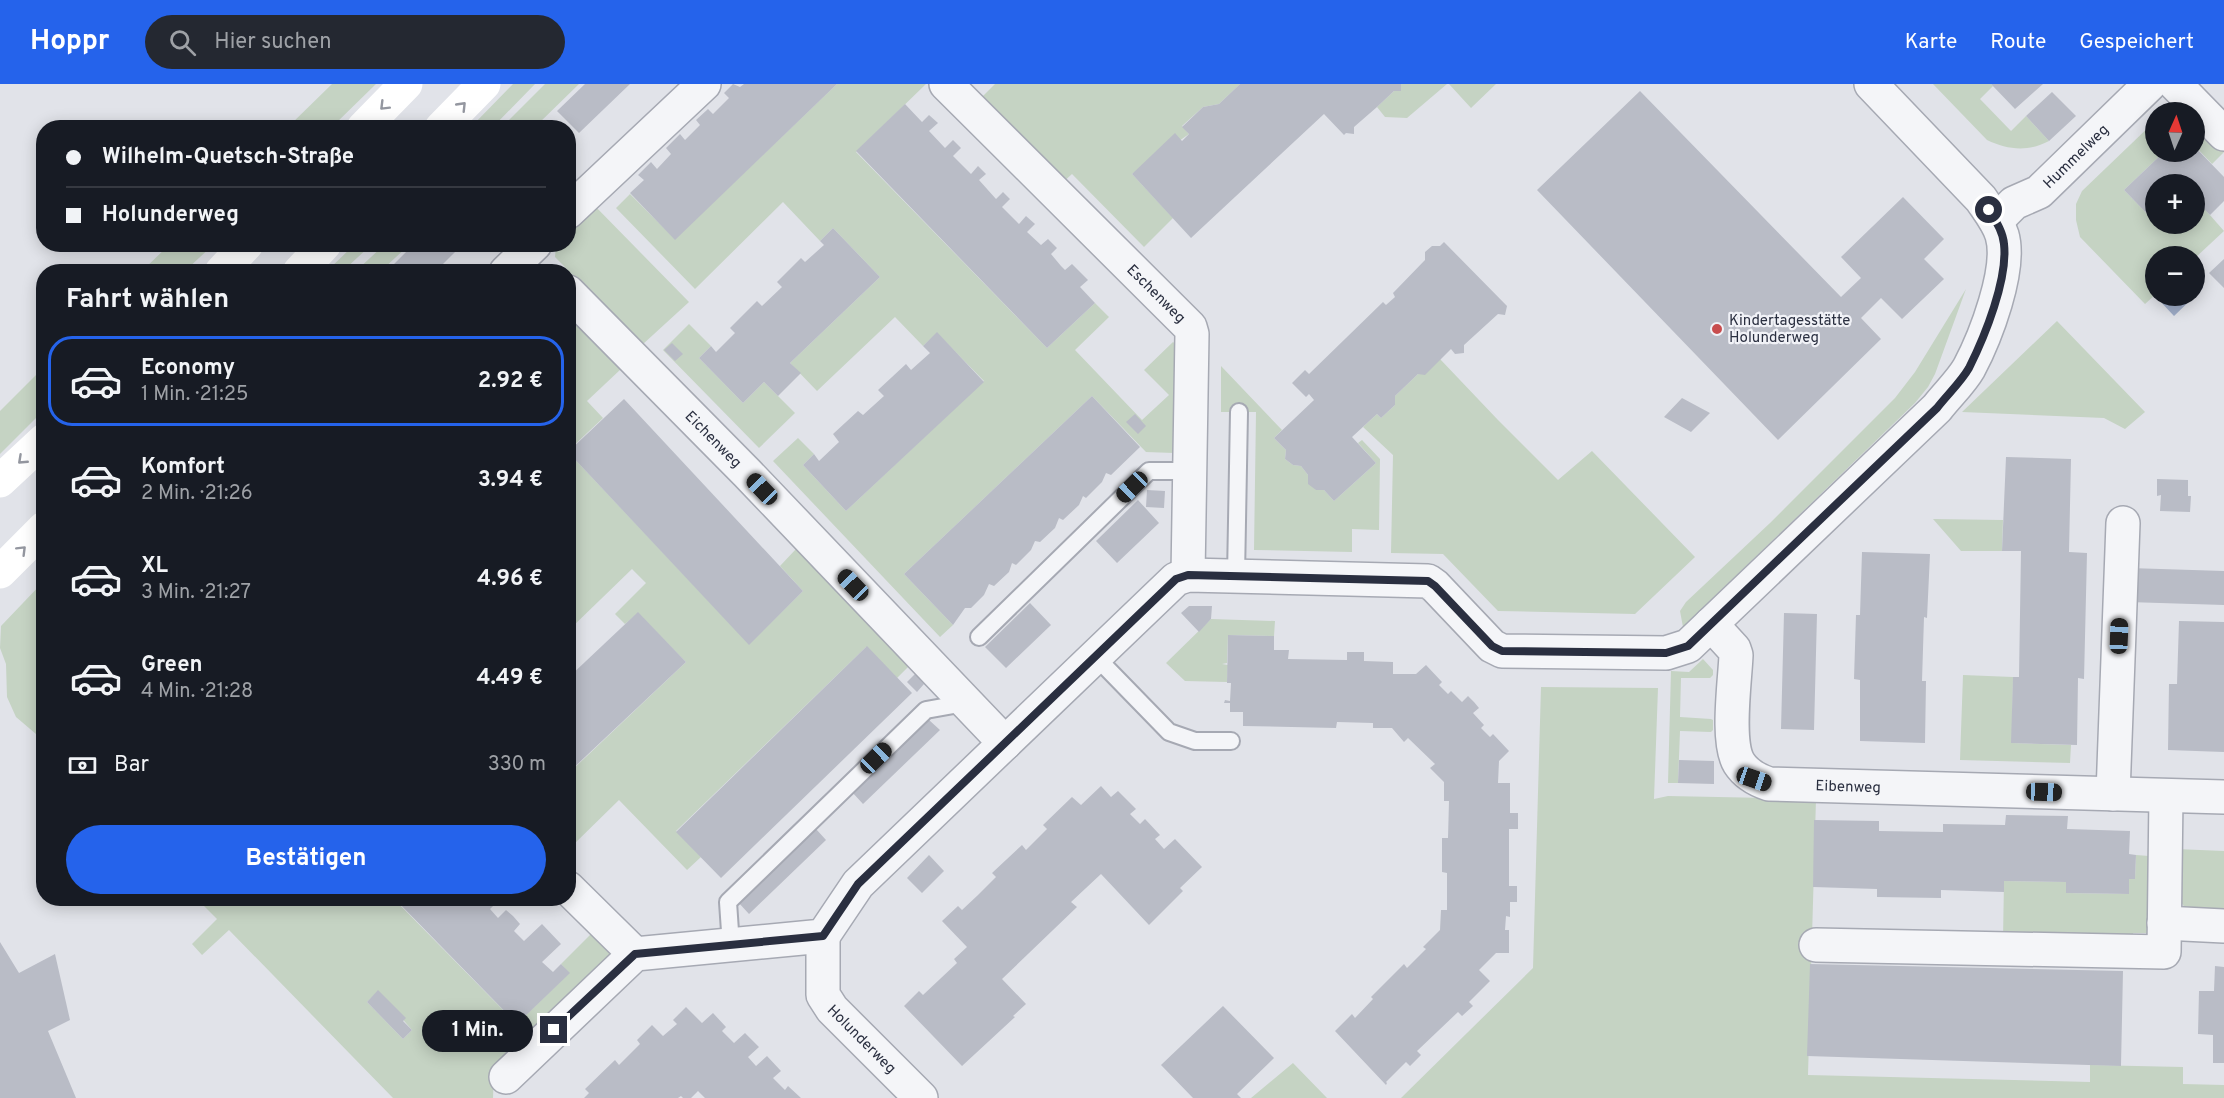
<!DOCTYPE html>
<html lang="de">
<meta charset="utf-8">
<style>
body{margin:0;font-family:Overpass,sans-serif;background:#242831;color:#f1f3f6;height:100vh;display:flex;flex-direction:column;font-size:22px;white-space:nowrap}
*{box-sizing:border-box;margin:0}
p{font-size:20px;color:#9ea1a6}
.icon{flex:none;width:33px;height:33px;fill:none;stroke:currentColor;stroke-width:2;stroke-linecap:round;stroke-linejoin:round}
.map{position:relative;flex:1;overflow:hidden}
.details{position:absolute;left:36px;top:180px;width:540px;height:642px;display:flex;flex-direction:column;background:#171b24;border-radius:24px;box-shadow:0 3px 15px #0003}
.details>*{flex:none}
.hud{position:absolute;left:36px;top:36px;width:540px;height:132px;border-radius:24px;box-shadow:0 3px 15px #0003;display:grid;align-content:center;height:132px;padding:0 30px;background:#171b24}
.needle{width:39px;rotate:3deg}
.tools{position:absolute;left:2145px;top:18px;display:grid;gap:12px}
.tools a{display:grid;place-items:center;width:60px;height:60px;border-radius:50%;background:#171b24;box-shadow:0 3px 15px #0003;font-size:30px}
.end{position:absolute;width:27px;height:27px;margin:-14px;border:8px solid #2a2f40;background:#fff;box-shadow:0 0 0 3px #fff}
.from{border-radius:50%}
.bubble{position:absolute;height:42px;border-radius:21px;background:#171b24;box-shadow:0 3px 15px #0003;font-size:20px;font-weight:700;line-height:42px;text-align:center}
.car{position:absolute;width:18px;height:36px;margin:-18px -9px;border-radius:8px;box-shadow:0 0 4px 2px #0007;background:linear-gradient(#222 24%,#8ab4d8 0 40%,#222 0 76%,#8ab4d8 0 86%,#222 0)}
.hud b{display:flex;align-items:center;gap:21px;height:57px;font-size:22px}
.hud b+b{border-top:2px solid #363941}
.hud i{width:15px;height:15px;background:#f1f3f6}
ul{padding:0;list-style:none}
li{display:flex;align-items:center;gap:18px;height:90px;margin:0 12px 9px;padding:0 18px;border:3px solid transparent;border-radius:24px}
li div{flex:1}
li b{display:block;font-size:22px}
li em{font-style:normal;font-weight:700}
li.on{border-color:#2563eb}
li>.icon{width:54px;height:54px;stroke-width:1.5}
h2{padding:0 30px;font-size:27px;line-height:72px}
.pay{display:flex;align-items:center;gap:15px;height:66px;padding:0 30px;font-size:22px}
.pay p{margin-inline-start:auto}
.button{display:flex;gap:12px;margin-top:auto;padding:12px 30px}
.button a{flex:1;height:69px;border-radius:36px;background:#2563eb;color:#fff;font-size:24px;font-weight:700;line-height:69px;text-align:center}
header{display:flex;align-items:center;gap:36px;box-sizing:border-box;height:84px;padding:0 30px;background:#2563eb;color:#fff}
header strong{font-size:28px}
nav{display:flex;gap:33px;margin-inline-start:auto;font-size:21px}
.search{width:420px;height:54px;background:#242831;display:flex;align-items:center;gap:15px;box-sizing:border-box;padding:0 21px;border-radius:33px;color:#9ea1a6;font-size:22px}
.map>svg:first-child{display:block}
.green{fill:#c5d3c3;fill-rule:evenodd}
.water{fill:#9eacc7}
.building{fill:#b9bcc6}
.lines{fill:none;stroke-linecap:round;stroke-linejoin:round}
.service-casing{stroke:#a6a9b3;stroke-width:20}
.minor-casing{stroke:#a6a9b3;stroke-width:36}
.service{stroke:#f4f5f8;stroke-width:16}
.minor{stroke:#f4f5f8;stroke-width:33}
.secondary{stroke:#fff;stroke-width:33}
.oneway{stroke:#9497a0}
.route{stroke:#2a2f40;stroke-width:8}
.poi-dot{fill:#c84d4e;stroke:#f1f2f7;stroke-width:2}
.labels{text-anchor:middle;stroke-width:4.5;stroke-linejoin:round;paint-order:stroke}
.street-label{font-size:15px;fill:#2a2f40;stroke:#f1f2f7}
.poi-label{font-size:15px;fill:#2a2f40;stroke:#f1f2f7;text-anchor:start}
</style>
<header>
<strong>Hoppr</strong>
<div class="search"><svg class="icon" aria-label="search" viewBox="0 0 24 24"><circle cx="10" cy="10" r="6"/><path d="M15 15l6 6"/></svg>Hier suchen</div>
<nav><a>Karte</a><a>Route</a><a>Gespeichert</a></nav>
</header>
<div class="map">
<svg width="2224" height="1014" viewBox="0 0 2224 1014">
<rect width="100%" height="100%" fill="#e1e3e9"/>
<!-- green -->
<path class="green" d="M332 0H376L332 43H288Z
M513 0H535L493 43H471Z
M545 0H579L535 43H502Z
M837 0H926L856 68 1047 264 1095 219 1109 233 1075 266 1142 336 1169 311 1144 286 1173 258 1180 264 1174 369 1146 368 1092 312 904 490 953 541 940 553 773 377 798 354 814 370 803 381 846 427 984 297 937 249 923 262 895 233 817 307 790 279 880 193 833 144 820 157 783 118 695 205 616 124 630 110 675 155Z
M995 0H1240L1219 20 1203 23 1182 42 1189 50 1132 90 1173 134 1144 163 1072 90 1060 101 979 16Z
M1401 0H1447L1407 34 1385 33 1377 23 1394 7 1401 6Z
M1449 0H1496L1471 24Z
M1933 0H1991L1993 2 1980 15 2011 47 2026 32 2049 57C2028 68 2008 66 1987 56Z
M2155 37 2156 68H2164L2124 106 2158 141 2194 140 2195 114 2224 147 2195 174 2194 172H2156L2155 211 2145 220 2080 153 2076 136V120L2082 107Z
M2194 37 2224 68 2212 80 2195 62Z
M591 118 689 218 642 261 555 173 556 161 568 160 569 139Z
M169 161V160L213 161 185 187H142Z
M354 161H371L343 187H327Z
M384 161H409L381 187H356Z
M1966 205 1935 290 1928 303 1915 319 1683 543 1680 527 1686 518 1770 439 1895 314 1915 288Z
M568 229 621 285 587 317 603 334 569 366Z
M2057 237 2145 328 2125 345 2104 334 1962 328Z
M689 240 711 262 699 274 743 319 764 298 795 329 759 364 663 266Z
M1440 275 1498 336 1558 396 1592 367 1695 473 1635 530 1498 527 1443 470 1391 469 1393 371 1363 343 1377 330 1381 334 1395 321V312L1418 290H1424Z
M1221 282 1282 346 1274 354 1286 366 1285 375 1293 381 1301 382 1308 391 1316 406H1324L1334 417 1376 379 1358 359 1362 356 1380 375 1379 446 1352 445V468L1254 466 1256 328H1221Z
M43 284V327L0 370V327Z
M568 368 749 560 803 507 780 482 796 465 910 581 897 594 866 563 676 747 701 773 687 786 619 716 569 765V689L686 578 638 529 625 540 615 530 646 499 632 485 569 546V468L573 463 568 459Z
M1933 435 2003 436 2002 467H1961Z
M43 498V656L16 633 7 613 6 580 0 564 1 542Z
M1211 535 1275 537 1274 552 1228 551 1227 579 1222 580 1228 581 1227 598 1185 597 1166 579Z
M1703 575 1713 586V591L1710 594H1681L1680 633 1711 635 1713 636V646L1711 648 1680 647 1678 699H1668L1671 587 1689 588Z
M1963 591 2013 593 2012 659 2071 661 2070 679 1960 676Z
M1541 603 1658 604 1654 715 1668 712 1816 715 1808 991 2090 998V981L2183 983V1000L2224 1001V1014H1401L1533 884Z
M2176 765 2224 767V836L2187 826 2179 816Z
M2136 771 2149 772 2147 849H2133V859L2003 855 2004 797 2066 798V809L2128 810 2129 795H2135Z
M197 815H394L517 940 569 889 561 880 591 850 612 871 494 985 493 1014H393L229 846 202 871 192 860 217 835ZM378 907 412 946 403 955 367 918Z
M1293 979 1327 1014H1251Z"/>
<!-- water -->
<path class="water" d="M2195 195 2203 204 2174 232 2159 216 2164 212H2194Z"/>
<!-- building -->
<path class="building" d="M585 0H630L579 49 557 27Z
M733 0 740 3 744 0H837L675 156 630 109 644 96 638 91 651 78 657 85 671 70 666 64 680 50 685 56 700 41 696 36 708 25 713 30 729 14 724 9Z
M1240 0H1401V7H1394L1377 23 1354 43V50L1346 49 1344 51 1324 30 1191 154 1132 90 1175 49 1182 57 1189 50 1182 43 1203 23 1219 20Z
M1991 0H2043L2015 25Z
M1640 7 1841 213 1861 194 1841 173 1903 113 1944 155 1924 175 1944 195 1902 235 1881 214 1861 234 1881 255 1778 356 1537 106Z
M2052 8 2076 32 2049 57 2026 32Z
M905 20 922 38 929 31 938 39 929 47 945 64 953 56 961 64 953 72 971 90 978 82 986 90 979 96 996 115 1003 108 1010 115 1002 123 1019 140 1026 132 1035 140 1027 148 1041 161 1048 155 1057 164 1051 170 1061 182 1065 186 1072 180 1088 196 1080 203 1095 219 1047 264 856 67Z
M2194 62 2224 93V117L2210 131 2194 114V100H2156V139L2124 106 2164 68H2194Z
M833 144 880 193 790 279 801 289 778 312 764 298 743 319 699 274 711 262 716 268 735 249 730 244 757 217 762 222 782 203 777 198 801 174 805 178 824 161 820 157Z
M1444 158 1507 222 1505 231 1498 230 1464 261V269L1455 270 1451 265 1425 291 1418 290 1395 312V321L1381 334 1377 330 1352 353 1376 379 1334 417 1324 406H1316L1308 400V391L1301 382 1293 381 1285 375 1286 366 1274 354 1314 316 1309 310 1306 313 1292 299 1305 286 1309 290 1383 218 1386 221 1395 213 1393 209 1425 176V168L1432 162H1440Z
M414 160H463L435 188H397L392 182Z
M2224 175V204L2209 189Z
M937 248 984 298 846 427 803 381 814 370 819 377 839 358 833 350 858 327 863 331 884 312 878 306 906 280 911 286 930 269 923 262Z
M672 259 683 270 675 277 664 266Z
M1092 312 1140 363 1111 391 1106 389 1102 398 1086 414 1083 412 1079 421 1063 436 1059 434 1055 444 1040 458 1035 457 1031 466 1016 481 1012 479 1009 488 994 502 989 500 984 511 971 524H965L953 541 904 490Z
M1682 314 1710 329 1691 348 1664 333Z
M624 315 803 507 749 561 568 368Z
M1135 330 1146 342 1138 350 1126 338Z
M2006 373 2071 375 2069 468 2087 469 2084 595 2078 594 2077 661 2011 659 2013 593H2019L2021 467H2002Z
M2157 395 2188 396V412H2191L2190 428 2160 427 2161 411 2157 412Z
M1147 406 1165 407 1164 424 1146 423Z
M1138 416 1159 439 1117 479 1096 457Z
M1862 468 1930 470 1927 534 1924 533 1922 597H1926L1925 659 1860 657V596L1854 595 1856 531H1860Z
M2129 484 2224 487V521L2128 518Z
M1030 519 1051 541 1006 584 985 563Z
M1189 522H1212L1211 535 1199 548 1181 529Z
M638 528 686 578 568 689V594Z
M1784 529 1817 530 1814 646 1781 645Z
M2179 537 2224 538V668L2168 666 2169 600H2177Z
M1228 551 1274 552V566H1289L1288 575 1347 576V568H1364V577L1393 578V590H1416L1426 581 1442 598 1439 601 1448 610 1451 607 1462 618 1468 612 1474 618 1479 624 1473 629 1484 641 1481 644 1490 653 1493 650 1509 667 1499 677 1498 699H1510V729H1518V745H1509V802H1517V818H1510V833L1506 832 1505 846H1509V869H1496L1479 886 1490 897 1469 918 1473 922 1462 932 1458 928 1417 967 1421 971 1410 982 1406 978 1386 998 1387 999 1386 1001 1335 947 1352 930 1355 934 1373 915 1371 913 1404 880 1407 884 1426 865 1423 863 1440 846 1441 826H1447V789L1442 788V754H1448L1449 717H1444V698L1430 684 1435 680 1408 654 1404 658 1392 644H1373V639L1337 638 1336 644 1243 642V628H1230V619H1224L1225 616 1230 617 1231 599H1227Z
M867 562 912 609 721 794 676 748Z
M915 590 924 600 917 608 907 598Z
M929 636 940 646 863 720 852 708Z
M1679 676 1714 677V700L1678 699Z
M1101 702 1111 713 1118 707 1136 725 1130 730 1140 740 1145 735 1160 751 1155 755 1164 765 1175 755 1202 783 1180 804 1183 807 1149 841 1101 790 1071 818 1077 823 1002 895 1026 920 1013 932 1015 933 962 982 904 922 919 907 923 911 957 879 954 875 967 863 942 837 958 822 962 826 978 811 996 793 992 789 1022 761 1026 766 1047 745 1043 741 1072 713 1081 721Z
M2006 731 2068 732 2067 745 2130 747 2129 770 2136 771 2135 795H2129V810L2066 809V798L2004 797V808L1941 806V814L1877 813V805L1813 803 1814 736 1879 737V747L1943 748V740L2005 741Z
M816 745 826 756 749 830 738 818Z
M929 771 944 787 922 809 907 794Z
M394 814H501L490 825 498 834 506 826 513 832 520 840 514 847 524 857 542 840 561 860 542 878 553 888 561 880 570 889 517 940Z
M0 858 19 889 55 870 70 936 48 947 76 1014H0Z
M1810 880 2123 887 2121 982 1807 972Z
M2215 882 2224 883V979H2213V951L2198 950 2199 907H2214Z
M378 906 406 934 403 937 412 946 403 955 367 918Z
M1223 922 1274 974 1237 1010 1241 1014H1193L1161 981Z
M686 923 702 939 713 929 726 943 722 947 734 959 745 949 759 963 748 973 756 982 767 972 781 987 773 994 785 1006 788 1002 801 1014H705L698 1007 691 1014H683L681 1012 678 1014H584L589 1009 585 1005 615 976 619 981 640 960 637 956 652 941 663 952 677 940 673 936Z"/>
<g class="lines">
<!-- service casing -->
<g class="service-casing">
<path id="service" d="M1236 492 1239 328
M979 553 1149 387H1190
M1095 572 1169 648 1195 657H1231
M731 862 728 818 926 626 965 619"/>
</g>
<!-- minor casing -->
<g class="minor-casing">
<g id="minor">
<path id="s1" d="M946 0 1190 243 1192 250 1188 491"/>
<path d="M2175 0 2224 50"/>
<path d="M568 128 704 0"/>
<path id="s2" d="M1996 137 2014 119 2039 108 2150 0"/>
<path d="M506 188 535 160"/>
<path id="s3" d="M568 208 747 389 1005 659"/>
<path id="s4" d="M1711 540 1734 565 1736 571C1735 597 1726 658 1739 679 1746 690 1757 696 1769 700L2224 713"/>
<path d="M2113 710 2123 439"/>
<path d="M568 804 635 870"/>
<path d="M2164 839 2224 842"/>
<path id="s5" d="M823 852V911L832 925 921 1014"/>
<path d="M1816 861 2164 868 2166 712"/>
<path d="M506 993 635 870 823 852 858 800 1176 495 1188 491 1428 497 1435 502 1492 562 1502 567 1666 569 1688 562 1937 324C1947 311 1961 298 1969 284 1985 254 2012 185 2002 151 1998 138 1989 127 1981 115L1871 0"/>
</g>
</g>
<!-- service -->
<use href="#service" class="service"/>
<!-- minor -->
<use href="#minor" class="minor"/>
<!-- secondary -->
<path class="secondary" d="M363 44 406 0
M441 44 484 0
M221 188 247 160
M299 188 325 160
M0 397 44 356
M0 488 44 444"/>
</g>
<!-- one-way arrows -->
<defs><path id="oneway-chevron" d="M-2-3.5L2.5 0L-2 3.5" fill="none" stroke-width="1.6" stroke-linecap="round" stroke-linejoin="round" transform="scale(1.5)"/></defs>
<g class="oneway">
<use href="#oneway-chevron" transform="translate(384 22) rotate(135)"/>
<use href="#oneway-chevron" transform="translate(462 22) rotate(-46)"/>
<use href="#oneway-chevron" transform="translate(22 376) rotate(137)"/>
<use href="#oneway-chevron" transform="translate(22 466) rotate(-45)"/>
</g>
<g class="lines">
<!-- route -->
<path class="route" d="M554 946 635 870 823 852 858 800 1176 495 1188 491 1428 497 1435 502 1492 562 1502 567 1666 569 1688 562 1937 324C1947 311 1961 298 1969 284 1985 252 2008 195 2004 160 2003 147 1995 136 1989 126"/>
</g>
<!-- markers -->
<circle class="poi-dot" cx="1717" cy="245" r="6"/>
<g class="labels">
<!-- street labels -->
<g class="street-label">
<text dy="5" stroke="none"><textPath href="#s2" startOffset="104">Hummelweg</textPath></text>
<text dy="5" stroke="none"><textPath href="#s1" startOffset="297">Eschenweg</textPath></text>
<text dy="5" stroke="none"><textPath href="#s3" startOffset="207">Eichenweg</textPath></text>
<text dy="5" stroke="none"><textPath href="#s4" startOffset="266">Eibenweg</textPath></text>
<text dy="5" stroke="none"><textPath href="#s5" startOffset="118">Holunderweg</textPath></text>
</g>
<!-- poi labels -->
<g class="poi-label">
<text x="1729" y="241">Kindertagesstätte<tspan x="1729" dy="17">Holunderweg</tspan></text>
</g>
</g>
</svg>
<div class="tools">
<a><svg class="needle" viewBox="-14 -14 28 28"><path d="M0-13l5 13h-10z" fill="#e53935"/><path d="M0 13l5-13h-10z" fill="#9ea1a6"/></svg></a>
<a>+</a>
<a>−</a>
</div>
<i class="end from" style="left:1989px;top:126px"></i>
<i class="end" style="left:554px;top:946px"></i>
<div class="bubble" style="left:422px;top:926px;width:111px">1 Min.</div>
<i class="car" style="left:1132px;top:403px;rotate:226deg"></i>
<i class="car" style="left:762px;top:405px;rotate:316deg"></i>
<i class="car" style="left:853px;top:501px;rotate:316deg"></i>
<i class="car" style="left:2119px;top:552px;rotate:2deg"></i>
<i class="car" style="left:876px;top:674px;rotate:46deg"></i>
<i class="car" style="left:1754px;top:695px;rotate:109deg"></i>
<i class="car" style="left:2044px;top:708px;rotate:92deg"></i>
<div class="hud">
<b><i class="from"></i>Wilhelm-Quetsch-Straße</b>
<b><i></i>Holunderweg</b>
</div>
<section class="details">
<h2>Fahrt wählen</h2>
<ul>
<li class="on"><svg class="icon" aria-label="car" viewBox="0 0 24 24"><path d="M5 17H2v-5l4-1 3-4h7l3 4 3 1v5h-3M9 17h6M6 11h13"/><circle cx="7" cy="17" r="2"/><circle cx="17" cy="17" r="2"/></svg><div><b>Economy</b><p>1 Min. · 21:25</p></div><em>2.92 €</em></li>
<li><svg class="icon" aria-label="car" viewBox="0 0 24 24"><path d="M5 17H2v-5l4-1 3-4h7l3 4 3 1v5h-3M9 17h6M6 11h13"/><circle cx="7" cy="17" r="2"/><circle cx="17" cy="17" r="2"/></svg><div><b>Komfort</b><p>2 Min. · 21:26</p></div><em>3.94 €</em></li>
<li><svg class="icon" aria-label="car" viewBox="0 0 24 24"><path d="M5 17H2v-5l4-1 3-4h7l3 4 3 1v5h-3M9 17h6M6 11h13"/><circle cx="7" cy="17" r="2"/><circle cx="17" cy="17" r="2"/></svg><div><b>XL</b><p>3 Min. · 21:27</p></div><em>4.96 €</em></li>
<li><svg class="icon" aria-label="car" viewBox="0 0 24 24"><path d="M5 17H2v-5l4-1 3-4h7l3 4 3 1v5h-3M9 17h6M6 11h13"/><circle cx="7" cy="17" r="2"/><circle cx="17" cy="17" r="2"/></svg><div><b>Green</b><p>4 Min. · 21:28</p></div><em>4.49 €</em></li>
</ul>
<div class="pay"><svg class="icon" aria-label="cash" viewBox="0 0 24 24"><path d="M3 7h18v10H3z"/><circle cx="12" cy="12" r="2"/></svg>Bar<p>330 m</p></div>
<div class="button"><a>Bestätigen</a></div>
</section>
</div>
